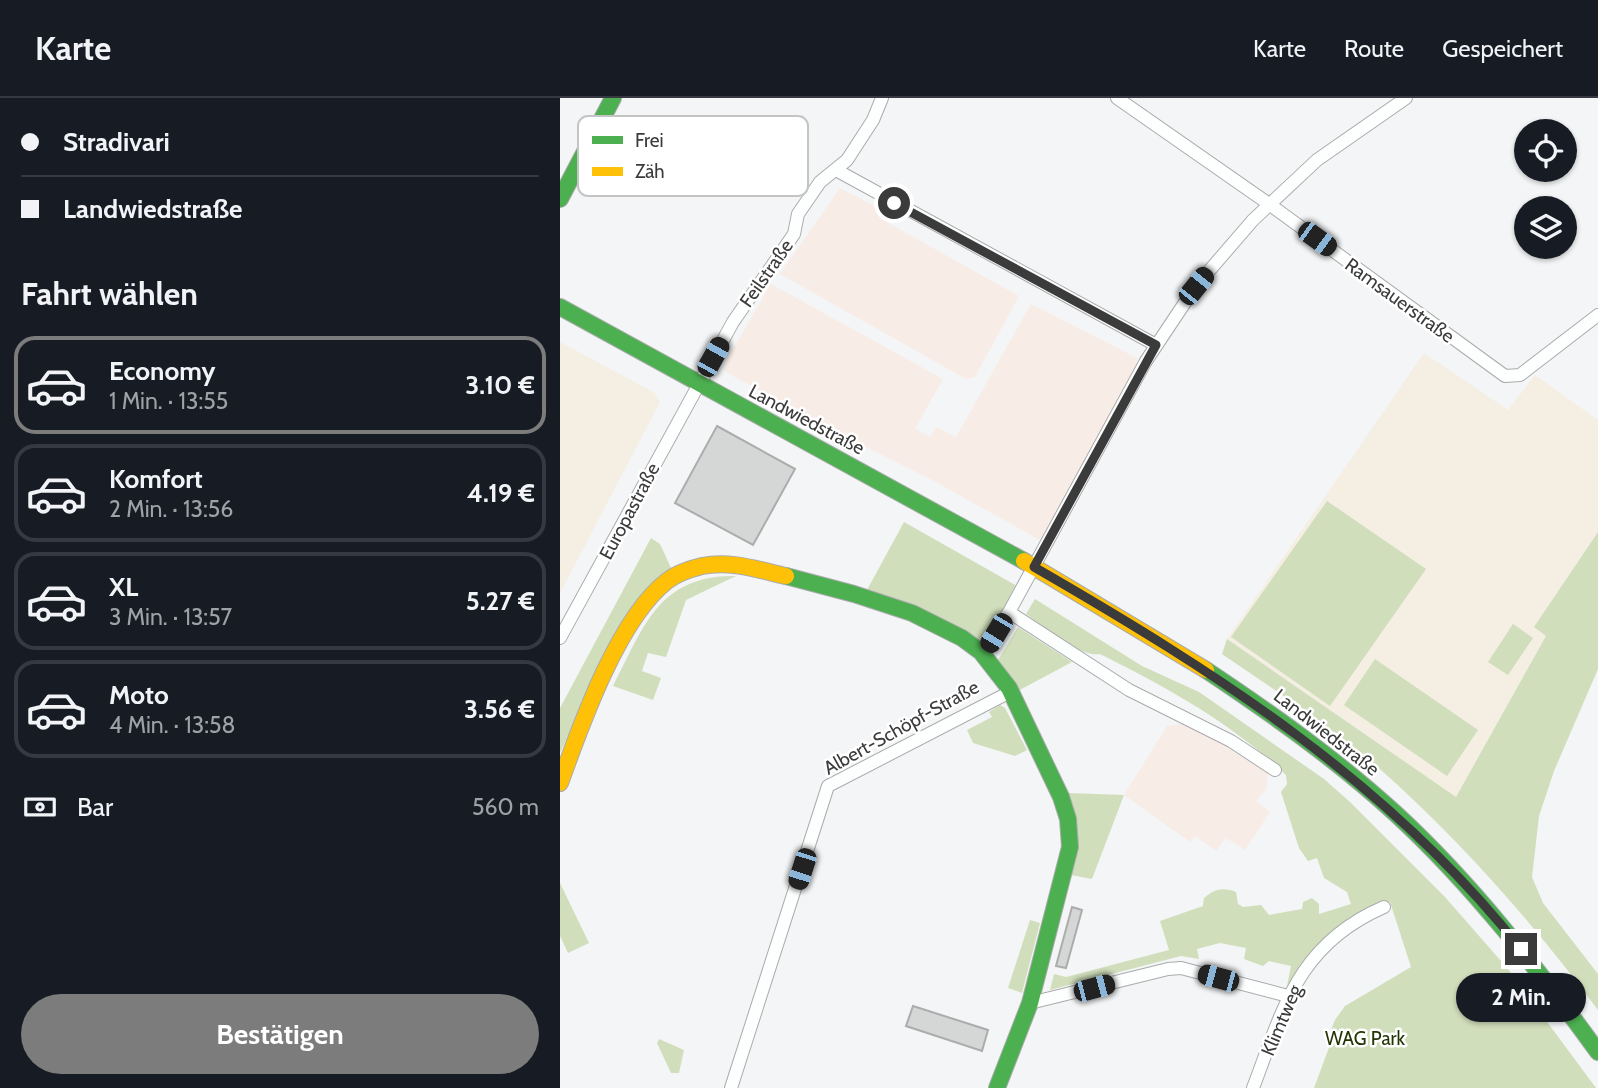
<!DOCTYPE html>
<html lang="de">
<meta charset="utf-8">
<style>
body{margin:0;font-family:Cabin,sans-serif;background:#242831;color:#f1f3f6;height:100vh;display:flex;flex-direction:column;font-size:26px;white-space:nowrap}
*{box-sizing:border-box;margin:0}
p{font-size:23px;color:#9ea1a6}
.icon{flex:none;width:38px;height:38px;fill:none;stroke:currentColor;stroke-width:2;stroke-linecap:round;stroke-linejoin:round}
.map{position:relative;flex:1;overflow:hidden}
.sheet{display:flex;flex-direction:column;background:#171b24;width:560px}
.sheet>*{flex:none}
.banner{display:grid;align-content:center;height:154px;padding:0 21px;background:#171b24}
.controls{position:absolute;left:954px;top:21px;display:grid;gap:14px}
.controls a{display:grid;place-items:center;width:63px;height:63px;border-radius:50%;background:#171b24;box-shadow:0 2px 5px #0004;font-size:35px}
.end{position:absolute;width:32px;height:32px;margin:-16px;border:9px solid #3b3b3c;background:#fff;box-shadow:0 0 0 4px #fff}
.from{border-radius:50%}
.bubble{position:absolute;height:49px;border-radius:24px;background:#171b24;box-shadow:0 2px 5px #0004;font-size:23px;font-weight:800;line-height:49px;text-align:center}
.car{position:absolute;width:21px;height:42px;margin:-21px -10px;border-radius:9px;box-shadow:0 0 5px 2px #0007;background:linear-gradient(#222 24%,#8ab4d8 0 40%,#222 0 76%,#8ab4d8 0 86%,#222 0)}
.banner b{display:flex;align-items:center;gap:24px;height:66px;font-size:26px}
.banner b+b{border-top:2px solid #363941}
.banner i{width:18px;height:18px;background:#f1f3f6}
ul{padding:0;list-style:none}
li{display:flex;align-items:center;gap:21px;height:98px;margin:0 14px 10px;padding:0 7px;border:4px solid #363941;border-radius:21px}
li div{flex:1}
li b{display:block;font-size:26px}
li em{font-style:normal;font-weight:800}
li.selected{border-color:#7c7c7d}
li>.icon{width:63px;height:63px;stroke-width:1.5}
h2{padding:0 21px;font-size:32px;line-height:84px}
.pay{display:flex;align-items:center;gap:18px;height:77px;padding:0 21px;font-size:26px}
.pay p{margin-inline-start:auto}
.primary-button{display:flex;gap:14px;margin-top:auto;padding:14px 21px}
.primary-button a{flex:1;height:80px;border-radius:42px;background:#7c7c7d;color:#fff;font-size:28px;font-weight:800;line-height:80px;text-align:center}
header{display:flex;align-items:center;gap:42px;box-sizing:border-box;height:98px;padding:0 35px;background:#171b24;border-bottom:2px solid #363941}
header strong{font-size:33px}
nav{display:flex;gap:38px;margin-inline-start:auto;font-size:24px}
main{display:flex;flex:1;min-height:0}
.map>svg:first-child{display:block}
.commercial{fill:#f8ece6}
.education{fill:#f4eee3}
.green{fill:#d0debb}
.building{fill:#d5d6d6;stroke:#acacac;stroke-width:2}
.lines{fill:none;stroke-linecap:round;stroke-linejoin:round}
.street-casing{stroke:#aaabac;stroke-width:14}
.fast-casing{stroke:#aaabac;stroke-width:18}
.slow-casing{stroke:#aaabac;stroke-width:18}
.street{stroke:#fdfefe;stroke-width:12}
.fast{stroke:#4caf50;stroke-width:16}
.slow{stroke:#ffc107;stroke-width:16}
.route{stroke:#3b3b3c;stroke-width:9}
.labels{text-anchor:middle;stroke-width:5;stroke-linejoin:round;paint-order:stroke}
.street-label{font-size:19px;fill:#3b3b3c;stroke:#fff}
.park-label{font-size:19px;fill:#253404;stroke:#fff}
.key{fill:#fff;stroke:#c4c4c4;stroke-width:2}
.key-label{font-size:19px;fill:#3b3b3c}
</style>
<header>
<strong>Karte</strong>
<nav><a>Karte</a><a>Route</a><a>Gespeichert</a></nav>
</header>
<main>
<section class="sheet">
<div class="banner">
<b><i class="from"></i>Stradivari</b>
<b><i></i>Landwiedstraße</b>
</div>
<h2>Fahrt wählen</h2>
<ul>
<li class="selected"><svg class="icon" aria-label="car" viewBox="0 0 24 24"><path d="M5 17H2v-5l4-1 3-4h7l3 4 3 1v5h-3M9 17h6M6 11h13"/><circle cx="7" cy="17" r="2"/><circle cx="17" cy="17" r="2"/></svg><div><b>Economy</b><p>1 Min. · 13:55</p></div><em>3.10 €</em></li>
<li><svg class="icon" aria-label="car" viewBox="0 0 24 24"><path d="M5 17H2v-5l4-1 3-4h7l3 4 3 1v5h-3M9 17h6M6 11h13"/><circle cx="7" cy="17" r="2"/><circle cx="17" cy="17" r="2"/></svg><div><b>Komfort</b><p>2 Min. · 13:56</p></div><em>4.19 €</em></li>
<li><svg class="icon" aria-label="car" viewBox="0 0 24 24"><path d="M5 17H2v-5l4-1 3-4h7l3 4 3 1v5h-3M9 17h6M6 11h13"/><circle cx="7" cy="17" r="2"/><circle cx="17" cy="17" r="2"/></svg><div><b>XL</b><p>3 Min. · 13:57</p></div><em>5.27 €</em></li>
<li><svg class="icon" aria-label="car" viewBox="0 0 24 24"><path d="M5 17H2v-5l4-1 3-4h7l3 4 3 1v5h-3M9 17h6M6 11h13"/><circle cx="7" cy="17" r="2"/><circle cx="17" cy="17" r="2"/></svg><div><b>Moto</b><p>4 Min. · 13:58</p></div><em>3.56 €</em></li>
</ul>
<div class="pay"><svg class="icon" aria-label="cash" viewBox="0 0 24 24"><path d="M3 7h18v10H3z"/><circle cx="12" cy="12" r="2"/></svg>Bar<p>560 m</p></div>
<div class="primary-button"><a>Bestätigen</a></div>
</section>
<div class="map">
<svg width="1038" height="990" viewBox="0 0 1038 990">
<rect width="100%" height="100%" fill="#f4f5f6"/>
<!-- commercial -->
<path class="commercial" d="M280 90 327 115 323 122 459 198 415 279 406 281 220 176Z
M211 186 383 281 355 331 370 339 376 329 396 339 471 206 581 262 480 442 372 382 257 324 166 274 164 270 171 254Z
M624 626 667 647 708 674 706 692 696 703 710 714 685 752 666 740 656 753 635 738 630 744 564 697 607 628Z"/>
<!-- education -->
<path class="education" d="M0 244 95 295 100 304 0 495Z
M864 255 948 312 975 277 1038 322V434L974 529 986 538 896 699 667 541Z"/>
<!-- green -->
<path class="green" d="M767 403 866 471 770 608 671 539Z
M344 424 457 488 426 541 417 542 307 492Z
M1038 434V571L994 673 979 718 972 779 983 805 1038 876V912C973 825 902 744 821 672 772 629 716 593 662 556L667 541 896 699 986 538 974 529Z
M91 440 100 446 112 472 32 587 0 655V610Z
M176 478 126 502 106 559 88 555 82 573 101 580 93 602 53 588C84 529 98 477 176 478Z
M475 501 582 568 639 594 764 681 790 704 885 799 948 871 1036 990H754L770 947 768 939 775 922 785 908 851 869 830 804C793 815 750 857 727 888L731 868 709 863 703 868 684 861 686 850 660 845 637 851 639 861 621 858 490 892 494 876 506 879 609 852 600 823 643 808 644 800C654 791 663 789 676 794L678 806 683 809 701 807 709 817 742 811 743 804 752 800 759 806V816L791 806 787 794 764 780 757 760 748 763 739 750 721 694 727 686 726 677C672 625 606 589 540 556 520 560 483 528 466 516Z
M953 526 973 540 948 577 928 564Z
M458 529 512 564 456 594 438 562Z
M815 561 918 632 887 678 784 607Z
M440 607 445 610 467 652 455 658 413 645 407 632 432 619 429 614Z
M508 695 564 697 532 781 511 777Z
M0 785 29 845 8 855 0 838Z
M470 822 480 825 462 895 448 890Z
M99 941 124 952 119 975H111L97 945Z"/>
<!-- building -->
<path class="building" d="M157 328 235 371 193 447 115 405Z
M512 809 522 812 506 870 496 868Z
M353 908 428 932 422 953 346 928Z"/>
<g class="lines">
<!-- street casing -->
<g class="street-casing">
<path id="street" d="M557 0 709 106 945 278 960 277 1038 217
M276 72 596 247
M0 540 173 224 234 136 238 116 260 84 287 62 313 22 322 0
M423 556 449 514
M715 672 671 643 569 592 449 514 586 263 636 188 693 122 757 62 846 0
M470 905 608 871 621 870 728 898
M171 990 268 688 450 594
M693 990C723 911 738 846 824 809"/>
</g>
<!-- fast casing -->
<g class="fast-casing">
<path id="fast" d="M0 101 53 0
M0 209 464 463
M226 478 294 496 352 515 402 540 421 554 449 590 501 699 508 721 510 749 470 905 437 990
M646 572C712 616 777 662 836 716 913 787 977 870 1038 954"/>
</g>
<!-- slow casing -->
<g class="slow-casing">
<path id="slow" d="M464 463 646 572
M0 685C21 627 58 521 107 483 117 475 130 471 142 468 170 462 199 472 226 478"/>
</g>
<!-- street -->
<use href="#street" class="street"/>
<!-- fast -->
<use href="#fast" class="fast"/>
<!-- slow -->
<use href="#slow" class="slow"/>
</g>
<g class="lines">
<!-- route -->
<path class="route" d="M334 105 596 247 474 469C656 574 829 684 961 851"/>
</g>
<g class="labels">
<!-- street labels -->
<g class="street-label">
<text transform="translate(206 175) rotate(-55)" y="7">Feilstraße</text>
<text transform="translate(840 202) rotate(36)" y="7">Ramsauerstraße</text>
<text transform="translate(247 321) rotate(28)" y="7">Landwiedstraße</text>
<text transform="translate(69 413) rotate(-62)" y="7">Europastraße</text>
<text transform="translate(341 629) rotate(-29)" y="7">Albert-Schöpf-Straße</text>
<text transform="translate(767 634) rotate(38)" y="7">Landwiedstraße</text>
<text transform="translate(721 922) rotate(-67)" y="7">Klimtweg</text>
</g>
<!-- park labels -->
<g class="park-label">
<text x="805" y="947">WAG Park</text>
</g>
</g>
<!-- legend -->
<rect x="18" y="18" width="230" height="80" rx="10" class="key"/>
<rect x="32" y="38" width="31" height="8" fill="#4caf50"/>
<rect x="32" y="69" width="31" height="9" fill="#ffc107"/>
<g class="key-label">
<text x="75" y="49">Frei</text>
<text x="75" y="80">Zäh</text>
</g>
</svg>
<div class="controls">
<a><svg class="icon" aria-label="locate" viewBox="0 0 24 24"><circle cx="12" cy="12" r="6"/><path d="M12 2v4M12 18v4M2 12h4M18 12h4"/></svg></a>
<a><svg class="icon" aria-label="layers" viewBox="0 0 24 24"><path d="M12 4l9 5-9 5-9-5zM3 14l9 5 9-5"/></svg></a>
</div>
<i class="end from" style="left:334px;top:105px"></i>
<i class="end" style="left:961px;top:851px"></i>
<div class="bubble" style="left:896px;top:875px;width:130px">2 Min.</div>
<i class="car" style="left:757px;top:141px;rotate:126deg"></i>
<i class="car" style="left:636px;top:188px;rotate:39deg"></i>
<i class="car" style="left:153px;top:259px;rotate:29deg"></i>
<i class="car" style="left:436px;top:535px;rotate:211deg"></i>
<i class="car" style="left:242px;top:771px;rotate:198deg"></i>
<i class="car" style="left:658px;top:880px;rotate:285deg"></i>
<i class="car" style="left:534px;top:890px;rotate:75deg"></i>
</div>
</main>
